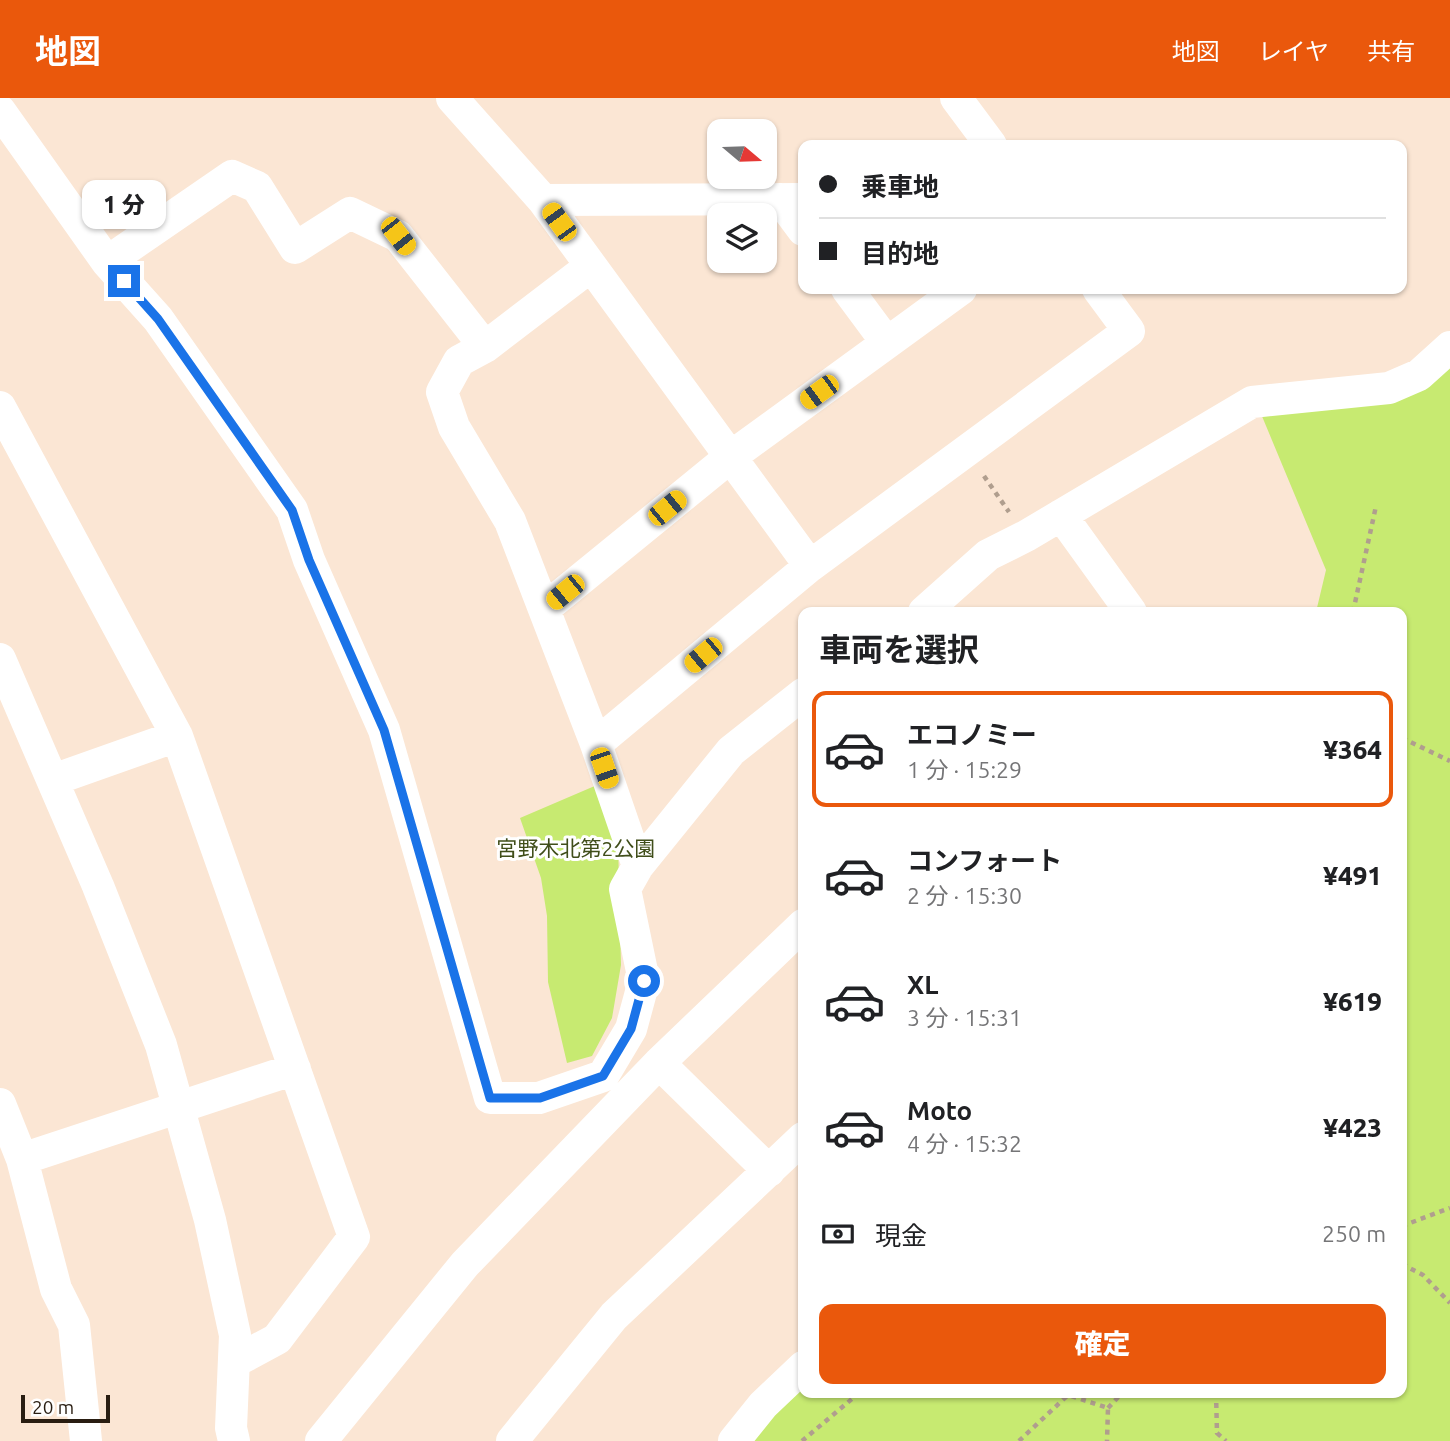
<!DOCTYPE html>
<html lang="ja">
<meta charset="utf-8">
<style>
body{margin:0;font-family:Ubuntu,"Noto Sans JP",sans-serif;background:#f2f2f2;color:#202124;height:100vh;display:flex;flex-direction:column;font-size:26px;white-space:nowrap}
*{box-sizing:border-box;margin:0}
p{font-size:23px;color:#757577}
.icon{flex:none;width:38px;height:38px;fill:none;stroke:currentColor;stroke-width:2;stroke-linecap:round;stroke-linejoin:round}
.map{position:relative;flex:1;overflow:hidden}
.drawer{position:absolute;left:798px;top:509px;width:609px;height:791px;display:flex;flex-direction:column;background:#fff;border-radius:14px;box-shadow:0 2px 5px #0004}
.drawer>*{flex:none}
.hud{position:absolute;left:798px;top:42px;width:609px;height:154px;border-radius:14px;box-shadow:0 2px 5px #0004;display:grid;align-content:center;height:154px;padding:0 21px;background:#fff}
.needle{width:46px;rotate:109deg}
.controls{position:absolute;left:707px;top:21px;display:grid;gap:14px}
.controls a{display:grid;place-items:center;width:70px;height:70px;border-radius:14px;background:#fff;box-shadow:0 2px 5px #0004;font-size:35px}
.scale{position:absolute;left:21px;bottom:18px;width:89px;box-sizing:border-box;padding-left:7px;border:4px solid #291d11;border-top:0;font-size:19px;line-height:24px;white-space:nowrap;color:#291d11;-webkit-text-stroke:5px #fff;paint-order:stroke}
.end{position:absolute;width:32px;height:32px;margin:-16px;border:9px solid #1a73e8;background:#fff;box-shadow:0 0 0 4px #fff}
.from{border-radius:50%}
.bubble{position:absolute;height:49px;border-radius:14px;background:#fff;box-shadow:0 2px 5px #0004;font-size:23px;font-weight:800;line-height:49px;text-align:center}
.car{position:absolute;width:21px;height:42px;margin:-21px -10px;border-radius:9px;box-shadow:0 0 5px 2px #0007;background:linear-gradient(#f5c518 24%,#345 0 40%,#f5c518 0 76%,#345 0 86%,#f5c518 0)}
.hud b{display:flex;align-items:center;gap:24px;height:66px;font-size:26px}
.hud b+b{border-top:2px solid #e0e0e0}
.hud i{width:18px;height:18px;background:#202124}
ul{padding:0;list-style:none}
li{display:flex;align-items:center;gap:21px;height:116px;margin:0 14px 10px;padding:0 7px;border:4px solid transparent;border-radius:14px}
li div{flex:1}
li b{display:block;font-size:26px}
li em{font-style:normal;font-weight:800}
li.selected{border-color:#ea580c}
li>.icon{width:63px;height:63px;stroke-width:1.5}
h2{padding:0 21px;font-size:32px;line-height:84px}
.pay{display:flex;align-items:center;gap:18px;height:77px;padding:0 21px;font-size:26px}
.pay p{margin-inline-start:auto}
.primary-button{display:flex;gap:14px;margin-top:auto;padding:14px 21px}
.primary-button a{flex:1;height:80px;border-radius:14px;background:#ea580c;color:#fff;font-size:28px;font-weight:800;line-height:80px;text-align:center}
header{display:flex;align-items:center;gap:42px;box-sizing:border-box;height:98px;padding:0 35px;background:#ea580c;color:#fff}
header strong{font-size:33px}
nav{display:flex;gap:38px;margin-inline-start:auto;font-size:24px}
.map>svg:first-child{display:block}
.park{fill:#c7ea71}
.lines{fill:none;stroke-linecap:round;stroke-linejoin:round}
.path{stroke:#b09e8e;stroke-width:4.5;stroke-dasharray:5 5;stroke-linecap:butt}
.minor{stroke:#fff;stroke-width:32}
.route{stroke:#1a73e8;stroke-width:9}
.labels{text-anchor:middle;stroke-width:6;stroke-linejoin:round;paint-order:stroke}
.park-label{font-size:21px;fill:#404e1a;stroke:#fff}
</style>
<header>
<strong>地図</strong>
<nav><a>地図</a><a>レイヤ</a><a>共有</a></nav>
</header>
<div class="map">
<svg width="1450" height="1343" viewBox="0 0 1450 1343">
<rect width="100%" height="100%" fill="#fbe6d4"/>
<!-- park -->
<path class="park" d="M1450 262V1343H743L803 1283V1295H1402V514H1316L1326 472 1259 311Z
M597 687 618 743 621 867 612 920 592 958 567 965 548 884 547 818 541 780 520 720Z"/>
<g class="lines">
<!-- path -->
<path class="path" d="M984 378 1009 414
M1353 514 1376 408
M1402 640 1450 663
M1402 1128 1450 1110
M1402 1166 1423 1177 1450 1205
M1062 1295 1108 1310 1107 1343
M1216 1295 1217 1335 1226 1343
M1108 1310 1122 1295
M802 1343 859 1295
M1019 1343 1068 1297"/>
<!-- minor -->
<path class="minor" d="M452 0 543 102 810 468
M956 0 991 47
M0 13 107 164 158 221 292 412 309 462 384 632 490 1000H539L603 978 631 931 644 883 625 791 638 768 731 653 803 596
M780 101 803 132
M543 102 803 101
M107 164 232 78 257 89 295 150 350 115 398 138 485 249
M591 168 485 249 459 263 442 294 454 329 510 423 596 646 638 768
M847 191 887 245
M0 309 177 638
M1061 417 1131 514
M544 511 729 360 961 191
M924 514 988 457 1026 438 1252 304 1389 290 1419 277 1450 249
M0 561 98 788 161 947 210 1122 235 1237 231 1330 234 1343
M596 646 810 468 1129 233 1098 191
M53 682 177 638 354 1139 277 1241 234 1264
M659 965 769 1073
M0 1006 22 1061 56 1191 74 1227 86 1343
M22 1061 295 971
M321 1343 465 1166 659 965 803 827
M512 1343 614 1218 803 1040
M734 1343 763 1307 803 1269"/>
</g>
<g class="lines">
<!-- route -->
<path class="route" d="M124 183 158 221 292 412 309 462 384 632 490 1000H540L603 978 631 931 644 883"/>
</g>
<g class="labels">
<!-- park labels -->
<g class="park-label">
<text x="576" y="758">宮野木北第2公園</text>
</g>
</g>
</svg>
<div class="controls">
<a><svg class="needle" viewBox="-14 -14 28 28"><path d="M0-13l5 13h-10z" fill="#e53935"/><path d="M0 13l5-13h-10z" fill="#757577"/></svg></a>
<a><svg class="icon" aria-label="layers" viewBox="0 0 24 24"><path d="M12 4l9 5-9 5-9-5zM3 14l9 5 9-5"/></svg></a>
</div>
<div class="scale">20 m</div>
<i class="end from" style="left:644px;top:883px"></i>
<i class="end" style="left:124px;top:183px"></i>
<div class="bubble" style="left:82px;top:82px;width:84px">1 分</div>
<i class="car" style="left:559px;top:124px;rotate:324deg"></i>
<i class="car" style="left:398px;top:138px;rotate:142deg"></i>
<i class="car" style="left:819px;top:294px;rotate:234deg"></i>
<i class="car" style="left:667px;top:410px;rotate:51deg"></i>
<i class="car" style="left:565px;top:494px;rotate:231deg"></i>
<i class="car" style="left:703px;top:557px;rotate:230deg"></i>
<i class="car" style="left:604px;top:670px;rotate:161deg"></i>
<div class="hud">
<b><i class="from"></i>乗車地</b>
<b><i></i>目的地</b>
</div>
<section class="drawer">
<h2>車両を選択</h2>
<ul>
<li class="selected"><svg class="icon" aria-label="car" viewBox="0 0 24 24"><path d="M5 17H2v-5l4-1 3-4h7l3 4 3 1v5h-3M9 17h6M6 11h13"/><circle cx="7" cy="17" r="2"/><circle cx="17" cy="17" r="2"/></svg><div><b>エコノミー</b><p>1 分 · 15:29</p></div><em>¥364</em></li>
<li><svg class="icon" aria-label="car" viewBox="0 0 24 24"><path d="M5 17H2v-5l4-1 3-4h7l3 4 3 1v5h-3M9 17h6M6 11h13"/><circle cx="7" cy="17" r="2"/><circle cx="17" cy="17" r="2"/></svg><div><b>コンフォート</b><p>2 分 · 15:30</p></div><em>¥491</em></li>
<li><svg class="icon" aria-label="car" viewBox="0 0 24 24"><path d="M5 17H2v-5l4-1 3-4h7l3 4 3 1v5h-3M9 17h6M6 11h13"/><circle cx="7" cy="17" r="2"/><circle cx="17" cy="17" r="2"/></svg><div><b>XL</b><p>3 分 · 15:31</p></div><em>¥619</em></li>
<li><svg class="icon" aria-label="car" viewBox="0 0 24 24"><path d="M5 17H2v-5l4-1 3-4h7l3 4 3 1v5h-3M9 17h6M6 11h13"/><circle cx="7" cy="17" r="2"/><circle cx="17" cy="17" r="2"/></svg><div><b>Moto</b><p>4 分 · 15:32</p></div><em>¥423</em></li>
</ul>
<div class="pay"><svg class="icon" aria-label="cash" viewBox="0 0 24 24"><path d="M3 7h18v10H3z"/><circle cx="12" cy="12" r="2"/></svg>現金<p>250 m</p></div>
<div class="primary-button"><a>確定</a></div>
</section>
</div>
